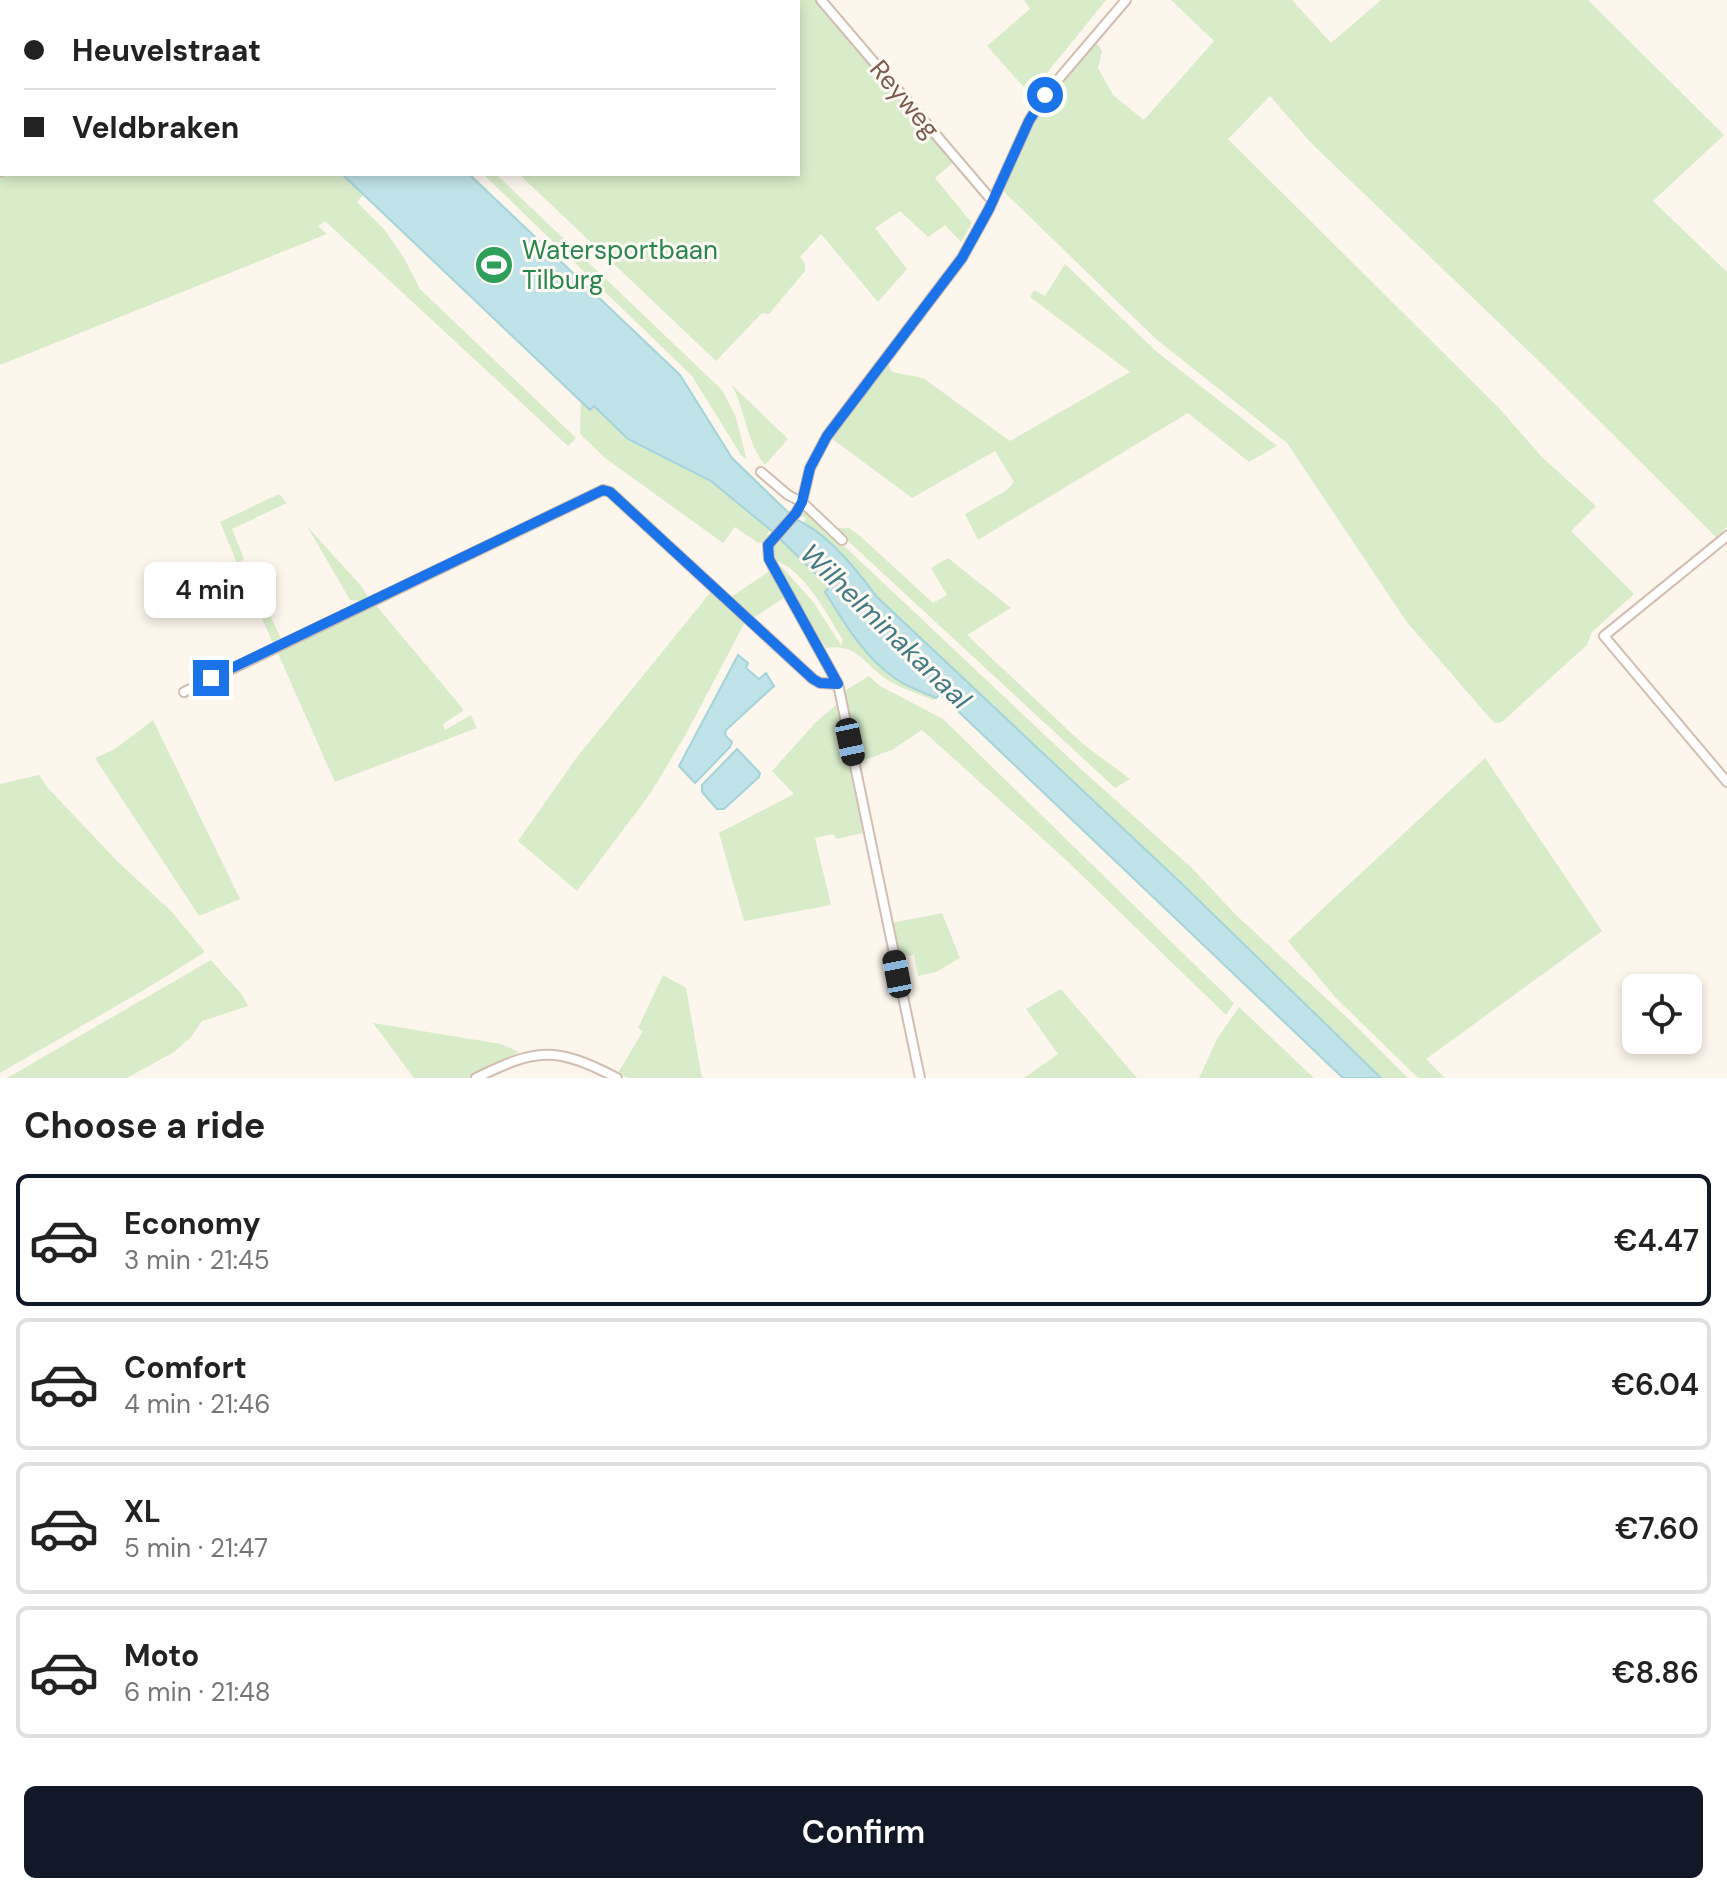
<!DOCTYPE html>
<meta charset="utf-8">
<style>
body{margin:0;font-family:"DM Sans",sans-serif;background:#f2f2f2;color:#222;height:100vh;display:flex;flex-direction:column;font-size:30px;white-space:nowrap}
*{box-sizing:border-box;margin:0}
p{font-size:26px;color:#767676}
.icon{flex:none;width:44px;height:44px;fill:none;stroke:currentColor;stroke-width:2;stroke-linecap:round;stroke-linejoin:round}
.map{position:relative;height:1078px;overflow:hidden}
.details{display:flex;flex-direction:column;background:#fff;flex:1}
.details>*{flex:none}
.banner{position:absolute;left:0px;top:0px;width:800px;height:176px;box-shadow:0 4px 12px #0003;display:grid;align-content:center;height:176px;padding:0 24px;background:#fff}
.tools{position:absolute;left:1622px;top:974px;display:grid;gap:16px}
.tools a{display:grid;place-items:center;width:80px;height:80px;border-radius:12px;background:#fff;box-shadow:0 4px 12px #0003;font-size:40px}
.end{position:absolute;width:36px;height:36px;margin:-18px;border:10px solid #1a73e8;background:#fff;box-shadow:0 0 0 4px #fff}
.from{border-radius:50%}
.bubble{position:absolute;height:56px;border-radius:12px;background:#fff;box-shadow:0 4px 12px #0003;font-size:26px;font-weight:600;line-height:56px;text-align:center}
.car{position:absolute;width:24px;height:48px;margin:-24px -12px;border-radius:10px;box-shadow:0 0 6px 2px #0007;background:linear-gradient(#222 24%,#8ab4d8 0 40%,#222 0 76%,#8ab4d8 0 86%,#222 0)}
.banner b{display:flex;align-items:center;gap:28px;height:76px;font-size:30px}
.banner b+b{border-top:2px solid #e0e0e0}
.banner i{width:20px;height:20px;background:#222}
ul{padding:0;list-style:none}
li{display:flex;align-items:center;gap:24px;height:132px;margin:0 16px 12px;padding:0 8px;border:4px solid #e0e0e0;border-radius:12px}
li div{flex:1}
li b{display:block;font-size:30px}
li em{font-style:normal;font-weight:600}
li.active{border-color:#111827}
li>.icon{width:72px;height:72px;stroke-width:1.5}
h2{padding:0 24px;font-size:36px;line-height:96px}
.button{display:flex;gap:16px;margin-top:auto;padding:16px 24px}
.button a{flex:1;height:92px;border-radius:12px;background:#111827;color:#fff;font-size:32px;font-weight:600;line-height:92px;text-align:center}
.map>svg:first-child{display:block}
.green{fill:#d8ecc9}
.water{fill:#bfe3e8;stroke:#a5d3da;stroke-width:2}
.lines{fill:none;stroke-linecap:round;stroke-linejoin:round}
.minor-casing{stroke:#d1beb0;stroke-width:12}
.minor{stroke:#fff;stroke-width:8}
.route{stroke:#1a73e8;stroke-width:10}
.labels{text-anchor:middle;stroke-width:6;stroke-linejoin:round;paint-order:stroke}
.street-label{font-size:26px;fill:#7a5c4d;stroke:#fffaf3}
.leisure-label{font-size:26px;fill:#27864d;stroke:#fffaf3;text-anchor:start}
.water-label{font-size:28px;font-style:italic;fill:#437c86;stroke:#fffaf3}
</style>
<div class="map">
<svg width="1727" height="1078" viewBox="0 0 1727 1078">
<rect width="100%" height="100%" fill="#fdf6ec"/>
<!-- green -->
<path class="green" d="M646 0H817L954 162 935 178 972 223 961 242 945 225 928 237 900 211 875 228 907 269 878 302 821 234 800 257 805 264V271L769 314 762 313 716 361 519 174H798V2Z
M1024 0H1106L1030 94 987 46 1030 9Z
M1171 0H1292L1331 43 1381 0H1588L1724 135 1653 201 1727 272V527L1716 537 1541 363 1311 143 1270 96 1228 139 1498 407 1543 458 1596 506 1571 531 1634 594 1592 632 1587 645 1502 722 1495 723 1487 715 1406 621 1287 443 1156 339 1004 192 1008 176 1042 110 1096 42 1102 51 1098 68 1113 95 1144 120 1214 41Z
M5 174H345L365 193 357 202 384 229 404 258 420 289 576 438 568 446 325 221 318 226 327 234 0 365V178Z
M483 174H496L722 390 735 415 747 460 741 455 692 376Z
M1065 264 1157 352 1277 446 1249 462 1188 413 978 540 965 514 1007 490 1014 482 995 451 912 498 831 438 888 363 892 372 923 378 1010 441 1130 372 1030 297 1034 290 1045 296Z
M731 384 788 439 765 465C746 442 746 410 731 384Z
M581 394 628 439 711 481 770 530 767 534 769 537 764 543H758L735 527 723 543 605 458 580 434Z
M279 494 287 503 232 529 244 559 237 563 220 522Z
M807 511 1083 771 1192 868 1236 915 1355 1025 1408 1078H1381L1131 836 877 597 860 573 804 523 806 518 798 515Z
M307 526 362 587 368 597 361 601 350 600Z
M834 528H849L859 535 933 603 947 595 931 568 948 558 1011 608 967 635 1083 744 1130 779 1115 788Z
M781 540 830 587 877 662 897 680 936 698 933 700C919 694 904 689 891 682 865 668 860 643 826 648L778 566 783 568 814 603 841 645 843 640C828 616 802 566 773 560L770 547 774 541 778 543Z
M249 569 281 639 273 643 242 574V571Z
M771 570 787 596 753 618 731 597Z
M710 593H714L745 622 686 734 650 794 577 891 518 841 577 757Z
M375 604 463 709V711L443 724 445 730 471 715 477 728 335 782 276 649Z
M869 676 880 686 943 719 1234 1003 1226 1015 1065 859 922 730 892 750 859 762 843 692Z
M836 705 863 833 836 839 834 834 815 838 831 905 744 921 719 833 794 794 772 771 815 723Z
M153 720 240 899 199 916 95 758 115 749Z
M1485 758 1602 931 1426 1059 1445 1078H1418L1335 997 1288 941Z
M39 775 47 787 117 861 172 912 205 952 144 990 0 1073V784Z
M942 913 960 958 936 972 918 976 914 955 899 957 892 923Z
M211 960 243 996 248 1006 202 1021 191 1037 174 1052 127 1078H7Z
M663 975 686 988 702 1078H628L618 1073 643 1031 638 1028Z
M1061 989 1137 1078H1024L1058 1054 1026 1009Z
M1239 1007 1314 1078H1199L1217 1039Z
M373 1023 501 1044 519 1052 468 1078H414Z"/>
<!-- water -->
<path class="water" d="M342 174H469L680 375 732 458 795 519C825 531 858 571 877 597L1181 883 1381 1078H1343L940 694 936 698C923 692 907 687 896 679 864 657 845 624 825 592L829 587 773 532 711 481 628 439 594 406 590 410Z
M738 655 748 663 746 668 759 679 766 673 774 686 726 730 725 735 732 742 730 747 695 783 679 766Z
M737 749 760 773 759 777 724 809H717L702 792V785Z"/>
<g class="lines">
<!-- minor casing -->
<g class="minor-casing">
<path id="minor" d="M86 0V2
M821 0 989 197
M0 172 2 169
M761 472 788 495 802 502 842 540
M1727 536 1604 636 1727 782
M184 692 603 490 610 492 813 679 820 683 838 684
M476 1078C537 1048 555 1046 617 1078
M920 1078 838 684 769 559 768 545 796 513 802 502 810 468 827 436 962 258 989 209 1029 121 1045 95 1126 0"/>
</g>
<!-- minor -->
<use href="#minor" class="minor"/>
</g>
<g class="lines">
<!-- route -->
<path class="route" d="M211 678 603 490 610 492 813 679 820 683 838 684 769 559 768 545 796 513 802 502 810 468 827 436 962 258 989 209 1029 121 1045 95"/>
</g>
<!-- icons -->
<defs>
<g id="stadium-disc" transform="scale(2)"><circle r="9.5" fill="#2e9e5b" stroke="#fffaf3"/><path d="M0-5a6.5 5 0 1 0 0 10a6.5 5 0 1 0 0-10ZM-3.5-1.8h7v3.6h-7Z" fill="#fff"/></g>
</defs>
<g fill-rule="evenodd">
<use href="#stadium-disc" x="494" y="265"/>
</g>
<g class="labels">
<!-- street labels -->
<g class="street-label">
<text transform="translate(905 99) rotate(50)" y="9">Reyweg</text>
</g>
<!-- leisure labels -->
<g class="leisure-label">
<text x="522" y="259">Watersportbaan<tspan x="522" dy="30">Tilburg</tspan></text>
</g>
<!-- water labels -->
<g class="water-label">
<text transform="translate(886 626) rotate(44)" y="10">Wilhelminakanaal</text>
</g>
</g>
</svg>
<div class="tools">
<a><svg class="icon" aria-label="locate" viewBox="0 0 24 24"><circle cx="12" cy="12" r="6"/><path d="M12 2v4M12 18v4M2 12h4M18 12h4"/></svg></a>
</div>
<i class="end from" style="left:1045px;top:95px"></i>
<i class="end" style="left:211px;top:678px"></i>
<div class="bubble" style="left:144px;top:562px;width:132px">4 min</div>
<i class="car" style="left:850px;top:742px;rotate:168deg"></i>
<i class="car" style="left:897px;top:974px;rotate:349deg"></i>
<div class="banner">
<b><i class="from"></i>Heuvelstraat</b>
<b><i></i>Veldbraken</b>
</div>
</div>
<section class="details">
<h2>Choose a ride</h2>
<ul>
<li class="active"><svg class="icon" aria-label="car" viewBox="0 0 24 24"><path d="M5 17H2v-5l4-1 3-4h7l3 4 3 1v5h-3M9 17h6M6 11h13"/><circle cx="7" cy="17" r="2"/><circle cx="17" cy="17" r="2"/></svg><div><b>Economy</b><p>3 min · 21:45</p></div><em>€4.47</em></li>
<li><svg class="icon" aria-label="car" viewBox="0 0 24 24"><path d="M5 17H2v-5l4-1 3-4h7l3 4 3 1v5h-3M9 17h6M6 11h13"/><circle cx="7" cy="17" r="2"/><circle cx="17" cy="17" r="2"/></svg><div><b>Comfort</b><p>4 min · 21:46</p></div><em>€6.04</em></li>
<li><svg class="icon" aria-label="car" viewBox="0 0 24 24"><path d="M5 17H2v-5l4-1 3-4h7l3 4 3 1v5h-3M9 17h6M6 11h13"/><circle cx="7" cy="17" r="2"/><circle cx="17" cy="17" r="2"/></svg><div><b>XL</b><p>5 min · 21:47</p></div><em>€7.60</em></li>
<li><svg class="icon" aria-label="car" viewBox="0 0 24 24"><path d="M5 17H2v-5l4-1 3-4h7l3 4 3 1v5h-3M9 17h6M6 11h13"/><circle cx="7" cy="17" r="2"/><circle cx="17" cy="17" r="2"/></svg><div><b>Moto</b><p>6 min · 21:48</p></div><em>€8.86</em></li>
</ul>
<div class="button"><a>Confirm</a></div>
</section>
